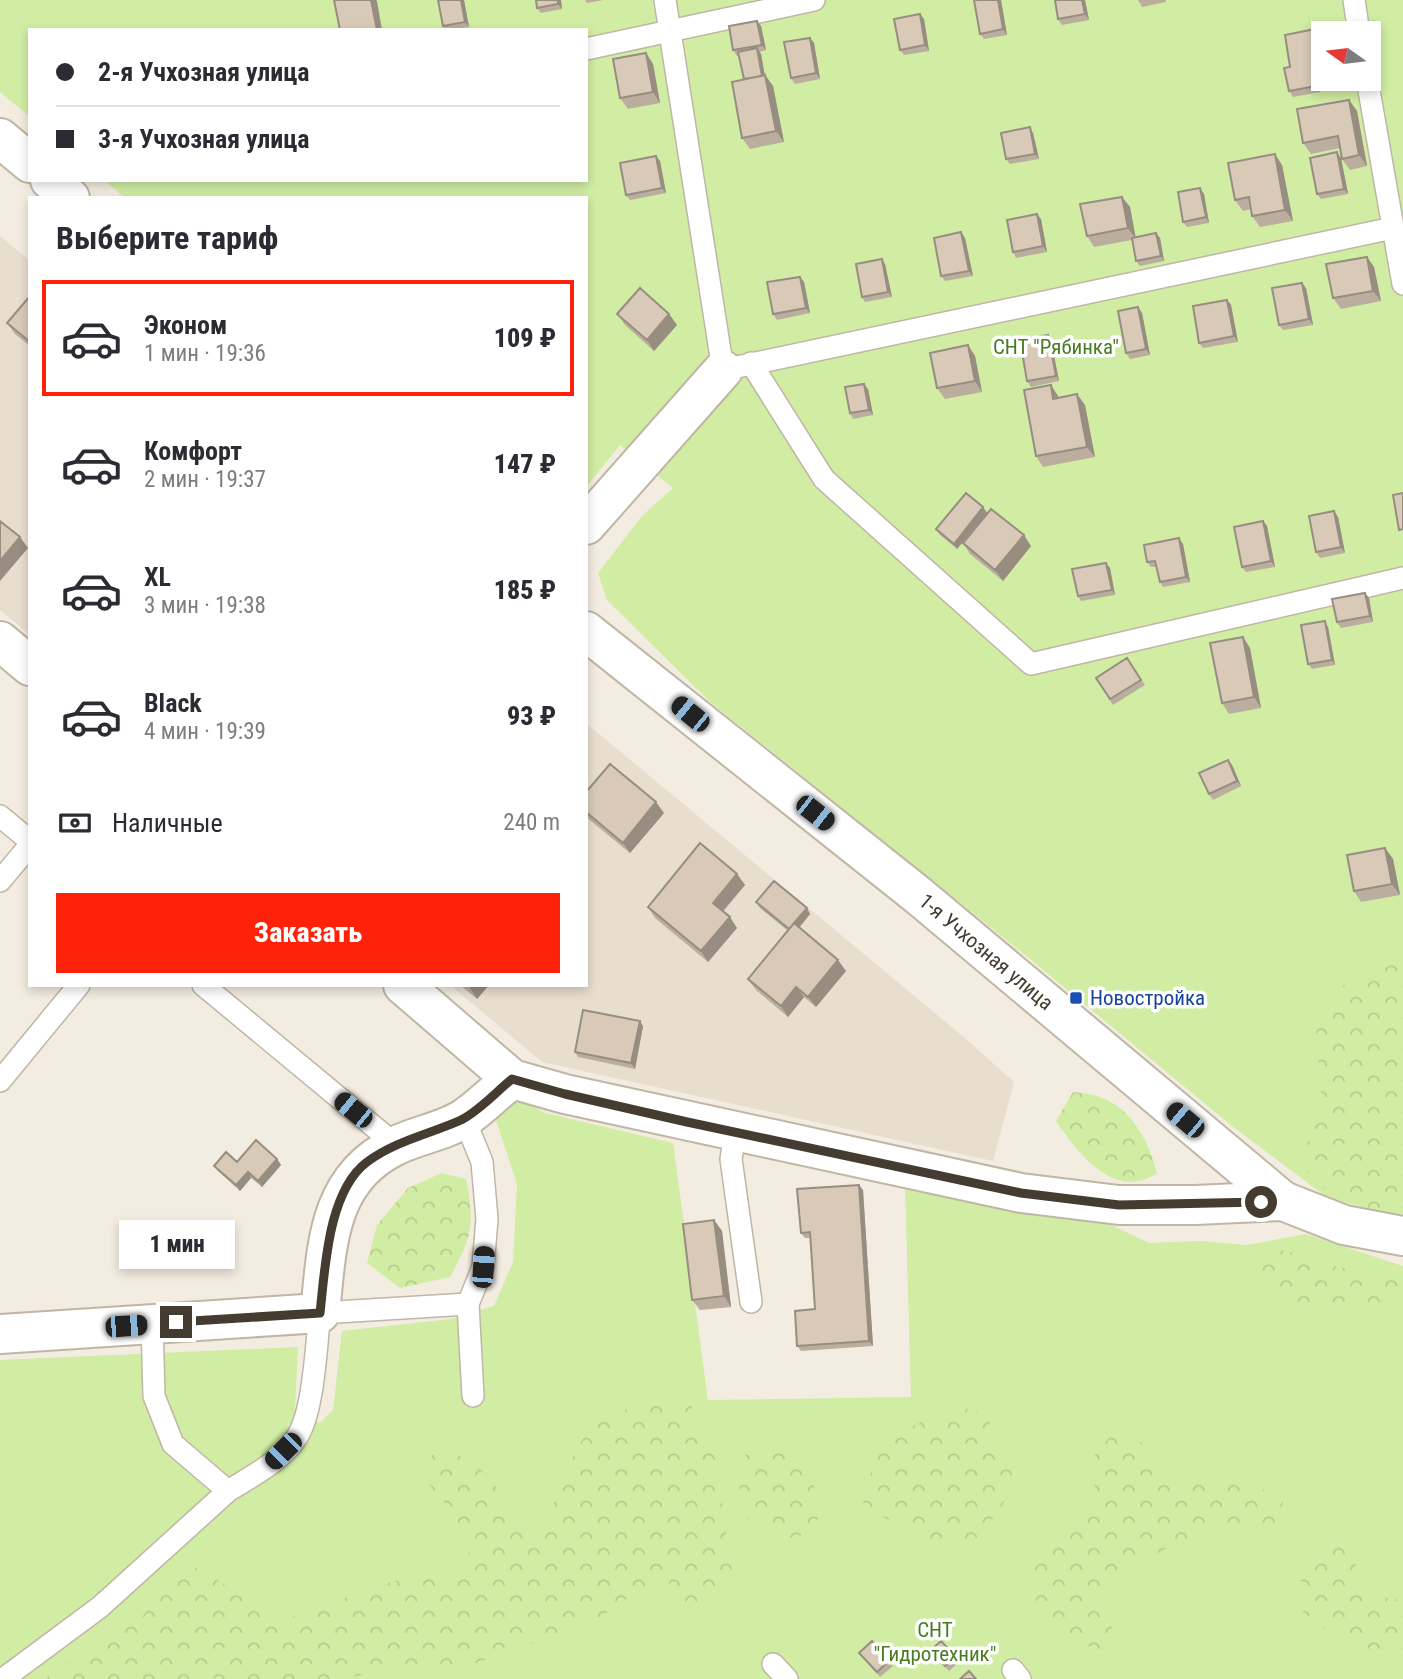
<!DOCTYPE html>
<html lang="ru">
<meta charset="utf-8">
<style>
body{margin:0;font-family:"Roboto Condensed",sans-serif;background:#f2f2f3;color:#2b2b33;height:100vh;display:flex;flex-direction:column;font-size:26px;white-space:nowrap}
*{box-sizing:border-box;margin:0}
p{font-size:23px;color:#7c7c81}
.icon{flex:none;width:38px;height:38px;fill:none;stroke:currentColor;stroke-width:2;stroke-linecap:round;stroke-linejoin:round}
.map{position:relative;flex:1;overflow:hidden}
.sheet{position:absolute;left:28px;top:196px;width:560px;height:791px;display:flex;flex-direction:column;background:#fff;border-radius:0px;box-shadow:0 4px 10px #0003}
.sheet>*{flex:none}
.hud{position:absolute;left:28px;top:28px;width:560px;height:154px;border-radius:0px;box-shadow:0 4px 10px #0003;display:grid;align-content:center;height:154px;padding:0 28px;background:#fff}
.needle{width:46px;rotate:284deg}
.tools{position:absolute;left:1311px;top:21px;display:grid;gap:14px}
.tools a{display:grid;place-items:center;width:70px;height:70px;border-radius:0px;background:#fff;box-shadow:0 4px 10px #0003;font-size:35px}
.end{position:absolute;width:32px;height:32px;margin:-16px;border:9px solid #443c31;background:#fff;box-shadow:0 0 0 4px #fff}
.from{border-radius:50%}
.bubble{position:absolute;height:49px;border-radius:0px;background:#fff;box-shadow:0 4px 10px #0003;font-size:23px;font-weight:800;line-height:49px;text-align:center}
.car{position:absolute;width:21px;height:42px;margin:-21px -10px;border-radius:9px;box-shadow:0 0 5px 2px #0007;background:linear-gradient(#222 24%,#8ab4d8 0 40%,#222 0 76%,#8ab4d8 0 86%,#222 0)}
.hud b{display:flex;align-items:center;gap:24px;height:66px;font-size:26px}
.hud b+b{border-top:2px solid #e1e1e2}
.hud i{width:18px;height:18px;background:#2b2b33}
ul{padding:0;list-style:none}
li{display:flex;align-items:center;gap:21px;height:116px;margin:0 14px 10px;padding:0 14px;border:4px solid transparent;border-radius:0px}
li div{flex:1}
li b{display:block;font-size:26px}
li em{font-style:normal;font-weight:800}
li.current{border-color:#ff220b}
li>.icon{width:63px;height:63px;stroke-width:1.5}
h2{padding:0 28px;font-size:32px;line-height:84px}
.pay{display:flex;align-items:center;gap:18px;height:77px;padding:0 28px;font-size:26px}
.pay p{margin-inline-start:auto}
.primary-button{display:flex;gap:14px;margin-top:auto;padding:14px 28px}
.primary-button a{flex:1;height:80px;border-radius:0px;background:#ff220b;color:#fff;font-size:28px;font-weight:800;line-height:80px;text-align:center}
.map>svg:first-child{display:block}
.residential{fill:#e7dece}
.green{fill:#d0eda3;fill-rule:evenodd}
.forest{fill:url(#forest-crowns)}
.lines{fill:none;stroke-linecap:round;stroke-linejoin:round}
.service-casing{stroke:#c1b6a5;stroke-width:24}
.minor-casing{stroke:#c1b6a5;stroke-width:42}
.tertiary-casing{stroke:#c1b6a5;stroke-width:42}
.service{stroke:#fff;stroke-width:21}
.minor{stroke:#fff;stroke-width:38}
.tertiary{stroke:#fff;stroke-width:38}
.wall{fill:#bbae9e}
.shaded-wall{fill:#988d81}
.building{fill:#d9cab8;stroke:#988d81;stroke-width:2}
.route{stroke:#443c31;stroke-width:9}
.transit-dot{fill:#1a4fb4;stroke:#fff;stroke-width:2.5}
.labels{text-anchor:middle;stroke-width:7;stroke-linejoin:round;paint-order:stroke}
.park-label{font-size:21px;fill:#477c1f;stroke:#fff}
.street-label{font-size:21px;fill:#443c31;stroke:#fff}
.transit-label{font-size:21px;fill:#164399;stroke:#fff;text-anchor:start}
</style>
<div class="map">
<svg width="1403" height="1679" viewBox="0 0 1403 1679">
<defs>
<pattern id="forest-crowns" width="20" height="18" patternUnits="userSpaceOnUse" patternTransform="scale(1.75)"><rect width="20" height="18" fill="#d0eda3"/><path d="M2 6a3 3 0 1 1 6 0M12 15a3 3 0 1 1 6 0" fill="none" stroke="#b4cc8d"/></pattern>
</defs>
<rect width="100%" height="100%" fill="#f3ece0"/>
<!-- residential -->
<path class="residential" d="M0 236 30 261V635L0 610Z
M586 723 966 1039 1014 1082 993 1161 542 1062 450 985H586Z"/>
<!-- green -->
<path class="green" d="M0 0H1403V1217L1328 1198 1232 1126 1030 959 709 701 607 600 598 573 642 516 673 488 620 445 586 487V198H125L104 180H586V30H30V117L0 92ZM1323 33H1368V79H1323Z
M517 1097 545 1113 673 1143 708 1400 911 1397 905 1186 1090 1215 1149 1243 1201 1241 1247 1245 1306 1234 1403 1266V1679H0V1360L298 1347 295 1410 320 1423 333 1410 342 1331 451 1319 494 1306 513 1262 517 1184 493 1111Z"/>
<!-- forest -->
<path class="forest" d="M1398 962 1403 963V1214H1393L1340 1201 1300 1165 1322 1103 1316 1032 1340 987Z
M1073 1092C1082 1093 1092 1094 1100 1097 1132 1108 1149 1142 1157 1173 1114 1202 1078 1153 1056 1121Z
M442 1173 466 1179C475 1223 472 1238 450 1277L400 1288 367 1263 377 1225 408 1188Z
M1280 1250 1303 1255 1324 1265 1403 1276 1400 1298 1364 1305 1280 1302 1260 1265Z
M638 1404 691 1405 715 1458 732 1570 690 1616 668 1607 670 1569 596 1620 478 1663 396 1667 345 1679H216L205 1671 188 1679H46L49 1674 143 1616 165 1584 189 1564 227 1586 274 1623 412 1575 458 1570 470 1551 443 1501 422 1476 433 1453C443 1454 456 1454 465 1458 495 1474 512 1512 529 1540L544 1541 559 1483 591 1424Z
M954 1406 986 1414 1012 1474 1011 1492 980 1537 930 1546 863 1504 879 1443Z
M1114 1432 1143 1443 1160 1469 1189 1485 1230 1481 1261 1488 1283 1502 1276 1525 1224 1529 1178 1542 1135 1566 1104 1581 1090 1604 1111 1623 1116 1644 1104 1656 1037 1613 1034 1566 1094 1513 1095 1455Z
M765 1445 794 1458 825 1501 812 1533 776 1541 746 1517 733 1462Z
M1344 1543 1366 1585 1394 1602 1403 1591V1656L1364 1658 1303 1612 1300 1565Z"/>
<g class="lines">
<!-- service casing -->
<g class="service-casing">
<path id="service" d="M665 0 723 370 1393 228
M1354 0 1359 33
M586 49 814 0
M1367 79 1403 284
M751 363 824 479 1031 664 1403 578
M0 816 30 841
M0 881 30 845
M203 985 396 1145
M0 1081 79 985
M464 1118 482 1162 487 1219 483 1267 468 1304 473 1396
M735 1133 731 1159 751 1302
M152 1324 154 1396 173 1444 228 1491C252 1476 282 1461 297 1437 314 1411 316 1345 320 1313L468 1304
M773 1664 787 1679
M1013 1670 1020 1679
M3 1679 100 1607 228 1491"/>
</g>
<!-- minor casing -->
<g class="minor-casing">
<path id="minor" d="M586 525 723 370
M0 641 30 666
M403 985 512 1079 565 1094 1021 1193 1119 1205H1195L1283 1201
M0 1334 320 1313C327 1246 327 1179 395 1146 417 1135 446 1131 466 1117 482 1106 496 1091 512 1079"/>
</g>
<!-- tertiary casing -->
<g class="tertiary-casing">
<path id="tertiary" d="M0 138 30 163
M50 180 70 198
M586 631 919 896 1283 1201 1344 1225 1403 1236"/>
</g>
<!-- service -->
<use href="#service" class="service"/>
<!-- minor -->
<use href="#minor" class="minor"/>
<!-- tertiary -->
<use href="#tertiary" class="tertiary"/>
</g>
<!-- wall -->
<path class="wall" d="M438 0H464L469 27 454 30H446L443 26Z
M561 0 562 9 541 13 537 8Z
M585 0H603L587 3Z
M1001 0 1007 35 984 39 980 34Z
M1085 0 1089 20 1062 25 1058 19Z
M1138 0H1166V2L1142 7Z
M920 14 924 19 929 51 904 55 900 50Z
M757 21 761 26 766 50 759 52 761 54 765 75 773 86 784 142 750 149 742 138 744 79 739 55 737 56 733 50Z
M1319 35 1323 55V67L1316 68 1320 92 1293 97 1289 91 1290 67Z
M810 38 814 43 820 79 795 84 791 78Z
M646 53 653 64 660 103 628 109 620 98Z
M1349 100 1357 111 1367 166 1350 170 1342 159 1340 148 1311 154 1303 143Z
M1033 133 1039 159 1010 164 1006 159Z
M656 156 660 161 666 193 630 200 626 195Z
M1341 158 1348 194 1321 199 1317 194Z
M1282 165 1293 221 1260 227 1252 216 1251 209 1243 211 1235 200Z
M1204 194 1209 223 1187 227 1183 222Z
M1122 197 1130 207 1135 237 1156 233 1160 238 1164 261 1140 266 1136 261 1132 240 1094 247 1087 236Z
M1041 219 1047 252 1016 258 1013 252Z
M961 232 965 238 973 276 945 281 941 276Z
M1367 257 1374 267 1381 301 1341 309 1333 298Z
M885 264 892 297 865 302 862 297Z
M804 282 810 313 777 320 773 314Z
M1306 288 1313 325 1283 330 1279 325Z
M30 296V346L15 334 7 323Z
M1227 300 1231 305 1238 342 1203 348 1199 343Z
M1142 313 1150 355 1130 359 1126 353Z
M617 314H669L677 325 654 351 625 325Z
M1048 335 1051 340 1059 381 1031 387 1027 381Z
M968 345 975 356 982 392 945 399 937 388Z
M868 389 873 415 853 419 850 413Z
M1058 396 1059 398 1085 405 1095 457 1043 467 1036 456Z
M983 507 987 513 957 549 940 535 936 529Z
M1334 511 1338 517 1345 553 1320 558 1316 552Z
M1263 521 1267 526 1275 567 1246 572 1242 567Z
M963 543 1031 546 1003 581 970 554Z
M1183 544 1190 582 1163 587 1160 582 1157 567H1151L1147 562Z
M1106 563 1110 568 1115 595 1081 601 1078 596Z
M1365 593 1369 598 1373 622 1341 628 1337 622Z
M1328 627 1335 665 1312 669 1308 664Z
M1250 648 1261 708 1229 714 1222 703Z
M1127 658 1145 685 1113 705 1096 678Z
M1228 760 1232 765 1241 786 1213 800 1209 794Z
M586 792 664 813 630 853 586 817Z
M1385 848 1393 859 1400 895 1361 902 1354 891Z
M737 874 745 885 723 912 737 928 708 962 655 918 648 907Z
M756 902 807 908 810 914 799 928 846 971 816 1007 804 997 788 1017 756 990 748 979 788 931 760 908Z
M460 985H489L477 999Z
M643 1026 635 1069 578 1057 575 1052Z
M277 1159 281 1165 262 1187 251 1178 240 1191 218 1171 214 1166 237 1162Z
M863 1190 873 1346 801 1351 797 1346 815 1309 810 1238H805L801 1233Z
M714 1220 722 1231 731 1307 700 1310 692 1300Z
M931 1650 955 1656 959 1662 949 1671Z
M859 1653 890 1660 893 1666 880 1677Z"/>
<!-- shaded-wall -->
<path class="shaded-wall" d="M371 0H376L377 1 382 30H377Z
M461 0H464L469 27 465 22Z
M558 0H561L562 9 558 4Z
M998 0H1001L1007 35 1003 29Z
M1082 0H1085L1089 20 1085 14Z
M920 14 924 19 929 51 925 45Z
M757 21 761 26 766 50 762 45Z
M1315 29 1319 35 1323 55V63L1321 61Z
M810 38 814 43 820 79 816 73Z
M757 48 761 54 766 83 762 78Z
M646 53 653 64 660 103 653 92Z
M1312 63 1316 68 1320 92 1316 86Z
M765 75 773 86 784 142 776 131Z
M1349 100 1357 111 1367 166 1359 155Z
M1030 127 1033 133 1039 159 1035 154Z
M1337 152 1341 158 1348 194 1344 189Z
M1275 154 1282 165 1293 221 1285 210Z
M656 156 660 161 666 193 662 188Z
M1200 188 1204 194 1209 223 1206 217Z
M1122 197 1130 207 1136 239 1128 228Z
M1037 214 1041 219 1047 252 1043 246Z
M961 232 965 238 973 276 969 271Z
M1156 233 1160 238 1164 261 1161 256Z
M1367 257 1374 267 1381 301 1373 291Z
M882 259 885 264 892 297 888 292Z
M800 277 804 282 810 313 806 308Z
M1302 283 1306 288 1313 325 1309 319Z
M1227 300 1231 305 1238 342 1234 336Z
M1138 307 1142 313 1150 355 1146 349Z
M669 314 677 325 654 351 647 340Z
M1048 335 1051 340 1059 381 1056 376Z
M968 345 975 356 982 392 975 381Z
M864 384 868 389 873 415 869 410Z
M1051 385 1058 396 1061 410 1053 399Z
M1077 394 1085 405 1095 457 1087 447Z
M983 507 987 513 957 549 954 544Z
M1334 511 1338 517 1345 553 1341 547Z
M1263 521 1267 526 1275 567 1271 561Z
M1024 535 1031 546 1003 581 995 570Z
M20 537 28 548 0 581V561Z
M1179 538 1183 544 1190 582 1186 577Z
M1106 563 1110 568 1115 595 1112 590Z
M1365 593 1369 598 1373 622 1370 616Z
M1325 621 1328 627 1335 665 1332 660Z
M1243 637 1250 648 1261 708 1254 697Z
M1228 760 1232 765 1241 786 1237 781Z
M656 802 664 813 630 853 623 843Z
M1385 848 1393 859 1400 895 1392 884Z
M737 874 745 885 720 914 713 903Z
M807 908 810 914 793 935 789 930Z
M730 917 737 928 708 962 701 951Z
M838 960 846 971 816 1007 808 997Z
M472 985H489L477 999 470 988Z
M796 987 804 997 788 1017 781 1006Z
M640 1021 643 1026 635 1069 631 1063Z
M277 1159 281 1165 262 1187 258 1181Z
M248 1172 251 1178 240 1191 236 1185Z
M859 1185 863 1190 873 1346 869 1341Z
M714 1220 722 1231 731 1307 724 1296Z"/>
<!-- building -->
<path class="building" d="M334 0H371L377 30H340Z
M438 0H461L465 22 443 26Z
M536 0H558V4L537 8Z
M974 0H998L1003 29 980 34Z
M1055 0H1082L1085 14 1058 19Z
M920 14 925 45 900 50 894 19Z
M757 21 762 45 733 50 729 26Z
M1315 29 1321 61 1312 63 1316 86 1289 91 1284 68 1290 67 1285 35Z
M810 38 816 73 791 78 784 42Z
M757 48 762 76 744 79 738 52Z
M646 53 653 92 620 98 613 59Z
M765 75 776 131 742 138 732 82Z
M1349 100 1359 155 1342 159 1338 136 1303 143 1297 109Z
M1030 127 1035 154 1006 159 1001 133Z
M1337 152 1344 189 1317 194 1310 158Z
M1275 154 1285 210 1252 216 1249 197 1235 200 1228 163Z
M656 156 662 188 626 195 620 163Z
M1200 188 1206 217 1183 222 1178 192Z
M1122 197 1128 228 1087 236 1080 204Z
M1037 214 1043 246 1013 252 1007 220Z
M961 232 969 271 941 276 934 238Z
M1156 233 1161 256 1136 261 1132 238Z
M1367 257 1373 291 1333 298 1326 264Z
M882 259 888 292 862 297 856 264Z
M800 277 806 308 773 314 767 282Z
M1302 283 1309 319 1279 325 1272 288Z
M640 288 669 314 647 340 617 314Z
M30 296V342L7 323Z
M1227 300 1234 336 1199 343 1193 306Z
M1138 307 1146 349 1126 353 1118 311Z
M1048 335 1056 376 1027 381 1020 340Z
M968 345 975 381 937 388 930 353Z
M864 384 869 410 850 413 845 387Z
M1051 385 1053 399 1077 394 1087 447 1036 456 1024 390Z
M966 493 983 507 954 544 936 529Z
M1403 493V529L1399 530 1393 495Z
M991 509 1024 535 995 570 963 543Z
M1334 511 1341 547 1316 552 1309 516Z
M0 521 20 537 0 561Z
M1263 521 1271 561 1242 567 1234 527Z
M1179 538 1186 577 1160 582 1155 561 1147 562 1144 545Z
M1106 563 1112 590 1078 596 1072 569Z
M1365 593 1370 616 1337 622 1332 599Z
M1325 621 1332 660 1308 664 1301 625Z
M1243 637 1254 697 1222 703 1210 643Z
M1127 658 1141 680 1110 699 1096 678Z
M1228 760 1237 781 1209 794 1199 773Z
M610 764 656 802 623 843 586 812V792Z
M700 843 737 874 713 903 730 917 701 951 648 907Z
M1385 848 1392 884 1354 891 1347 855Z
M774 881 807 908 789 929 756 902Z
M794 923 838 960 808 997 796 987 781 1006 748 979Z
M583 1010 640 1021 631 1063 575 1052Z
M256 1140 277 1159 258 1181 248 1172 236 1185 214 1166 226 1152 237 1162Z
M859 1185 869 1341 797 1346 795 1311 815 1309 810 1232 801 1233 797 1189Z
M714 1220 724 1296 692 1300 683 1224Z
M872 1641 890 1660 877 1672 859 1653Z
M941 1641 955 1656 945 1666 931 1650Z
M969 1671 976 1679H960Z"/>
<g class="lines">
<!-- route -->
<path class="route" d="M176 1322 320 1313C325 1269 328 1191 367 1162 395 1141 430 1134 461 1120 479 1111 496 1092 512 1079L565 1094 687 1122 1021 1193 1119 1205 1261 1202"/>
</g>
<!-- markers -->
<rect class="transit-dot" x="1069" y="991" width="14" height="14" rx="3.5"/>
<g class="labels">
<!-- park labels -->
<g class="park-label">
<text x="1056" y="354">СНТ "Рябинка"</text>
<text x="935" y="1637">СНТ<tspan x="935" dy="24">"Гидротехник"</tspan></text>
</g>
<!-- street labels -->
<g class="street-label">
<text transform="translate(986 952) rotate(40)" y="7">1-я Учхозная улица</text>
</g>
<!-- transit labels -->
<g class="transit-label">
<text x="1090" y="1005">Новостройка</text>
</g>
</g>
</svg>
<div class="tools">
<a><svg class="needle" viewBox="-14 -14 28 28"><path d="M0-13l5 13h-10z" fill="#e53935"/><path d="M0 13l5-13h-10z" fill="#7c7c81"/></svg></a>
</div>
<i class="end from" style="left:1261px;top:1202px"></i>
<i class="end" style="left:176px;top:1322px"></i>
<div class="bubble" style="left:119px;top:1220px;width:116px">1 мин</div>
<i class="car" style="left:690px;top:714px;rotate:309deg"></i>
<i class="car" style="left:815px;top:813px;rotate:128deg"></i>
<i class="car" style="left:353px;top:1110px;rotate:309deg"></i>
<i class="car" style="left:1185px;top:1120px;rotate:310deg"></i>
<i class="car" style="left:483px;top:1267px;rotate:4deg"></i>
<i class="car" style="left:126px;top:1326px;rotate:86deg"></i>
<i class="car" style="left:283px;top:1451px;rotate:225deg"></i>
<div class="hud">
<b><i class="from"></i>2-я Учхозная улица</b>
<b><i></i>3-я Учхозная улица</b>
</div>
<section class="sheet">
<h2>Выберите тариф</h2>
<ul>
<li class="current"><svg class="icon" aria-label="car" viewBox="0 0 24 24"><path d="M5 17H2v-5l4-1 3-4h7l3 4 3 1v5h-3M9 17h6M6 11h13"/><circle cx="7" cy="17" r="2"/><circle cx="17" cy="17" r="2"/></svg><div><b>Эконом</b><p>1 мин · 19:36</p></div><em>109 ₽</em></li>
<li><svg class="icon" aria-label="car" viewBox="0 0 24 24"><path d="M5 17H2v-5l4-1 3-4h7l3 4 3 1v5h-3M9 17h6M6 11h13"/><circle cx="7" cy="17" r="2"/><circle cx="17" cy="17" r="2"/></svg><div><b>Комфорт</b><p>2 мин · 19:37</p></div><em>147 ₽</em></li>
<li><svg class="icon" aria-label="car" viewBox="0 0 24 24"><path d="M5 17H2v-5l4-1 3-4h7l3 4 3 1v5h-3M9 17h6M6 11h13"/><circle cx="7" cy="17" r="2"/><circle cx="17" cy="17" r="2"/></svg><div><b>XL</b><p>3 мин · 19:38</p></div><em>185 ₽</em></li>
<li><svg class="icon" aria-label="car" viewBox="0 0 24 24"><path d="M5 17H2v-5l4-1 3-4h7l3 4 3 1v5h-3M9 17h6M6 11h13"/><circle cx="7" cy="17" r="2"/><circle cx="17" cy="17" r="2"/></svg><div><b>Black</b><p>4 мин · 19:39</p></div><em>93 ₽</em></li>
</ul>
<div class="pay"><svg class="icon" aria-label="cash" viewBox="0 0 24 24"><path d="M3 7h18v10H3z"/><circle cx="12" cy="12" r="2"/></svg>Наличные<p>240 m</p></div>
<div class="primary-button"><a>Заказать</a></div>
</section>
</div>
